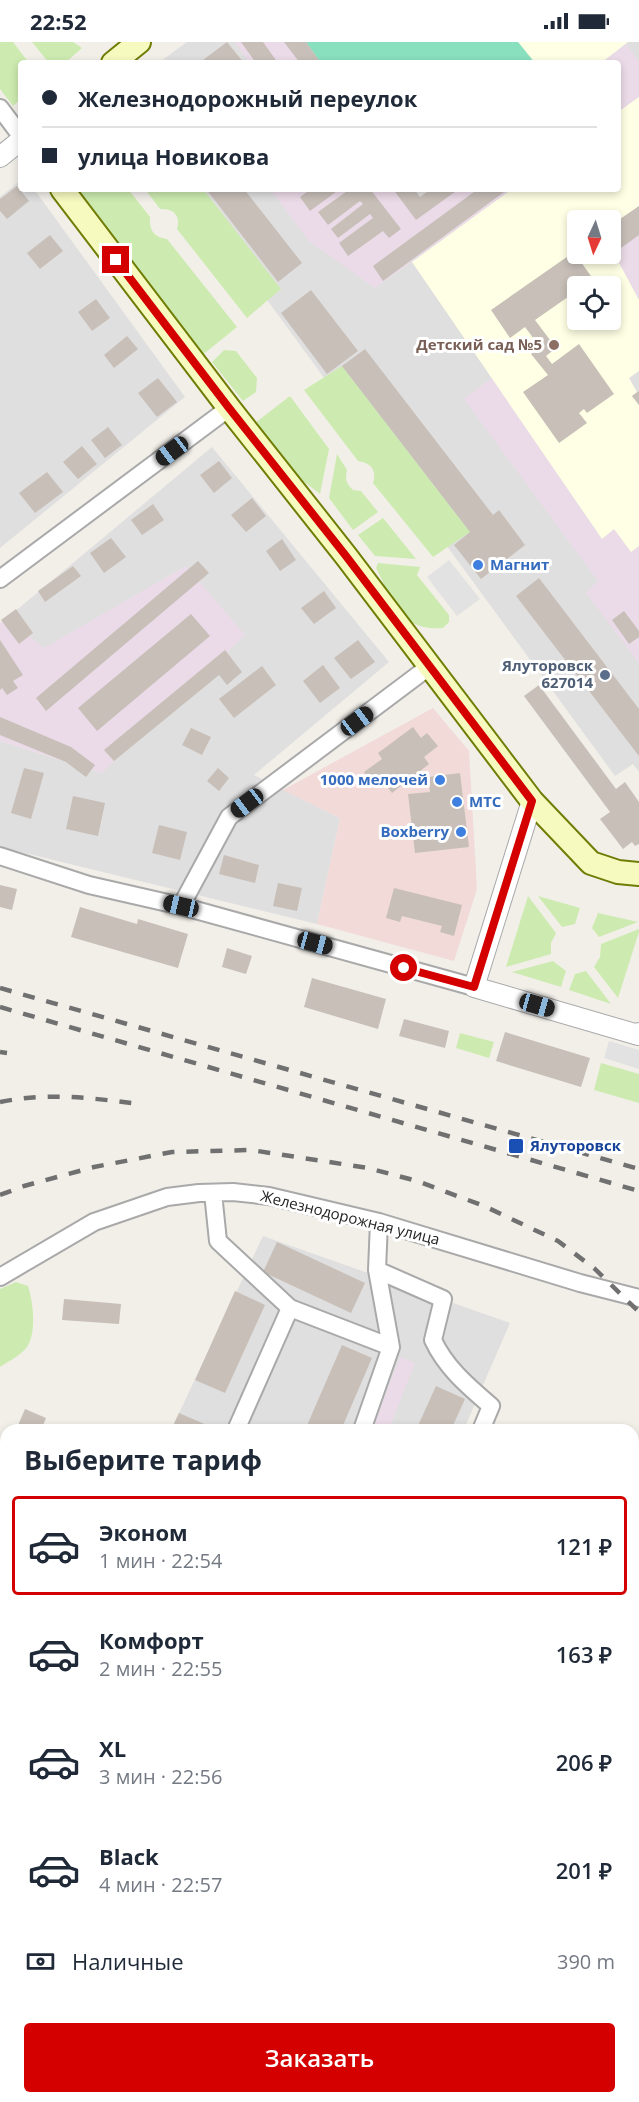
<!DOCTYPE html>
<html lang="ru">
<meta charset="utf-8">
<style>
body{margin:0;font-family:"Open Sans",sans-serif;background:#f2f2f3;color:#1f2937;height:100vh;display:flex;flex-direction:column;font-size:22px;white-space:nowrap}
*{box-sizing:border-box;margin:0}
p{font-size:20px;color:#747a83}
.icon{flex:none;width:33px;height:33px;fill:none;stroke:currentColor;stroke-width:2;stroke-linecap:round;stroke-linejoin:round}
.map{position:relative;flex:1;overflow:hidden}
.drawer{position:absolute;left:0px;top:1382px;width:639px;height:680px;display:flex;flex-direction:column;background:#fff;border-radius:18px 18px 0 0;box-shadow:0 3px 9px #0003}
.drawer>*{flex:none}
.hud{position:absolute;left:18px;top:18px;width:603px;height:132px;border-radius:6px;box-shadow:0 3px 9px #0003;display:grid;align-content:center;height:132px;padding:0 24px;background:#fff}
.needle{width:39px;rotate:184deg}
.controls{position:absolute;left:567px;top:168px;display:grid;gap:12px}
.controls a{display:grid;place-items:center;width:54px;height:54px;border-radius:6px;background:#fff;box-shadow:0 3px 9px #0003;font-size:30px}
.end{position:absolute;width:27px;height:27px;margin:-14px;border:8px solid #d40000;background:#fff;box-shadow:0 0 0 3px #fff}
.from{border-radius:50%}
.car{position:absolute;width:18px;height:36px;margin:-18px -9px;border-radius:8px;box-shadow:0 0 4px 2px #0007;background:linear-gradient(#222 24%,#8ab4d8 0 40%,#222 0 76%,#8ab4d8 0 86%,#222 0)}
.hud b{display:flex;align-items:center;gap:21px;height:57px;font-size:22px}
.hud b+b{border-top:2px solid #e0e1e3}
.hud i{width:15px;height:15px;background:#1f2937}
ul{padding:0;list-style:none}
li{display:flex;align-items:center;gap:18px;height:99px;margin:0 12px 9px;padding:0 12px;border:3px solid transparent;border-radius:6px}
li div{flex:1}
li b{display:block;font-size:22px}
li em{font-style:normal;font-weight:600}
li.active{border-color:#d40000}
li>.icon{width:54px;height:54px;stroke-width:1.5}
h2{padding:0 24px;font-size:27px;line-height:72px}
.pay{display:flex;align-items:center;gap:15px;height:66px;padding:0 24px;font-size:22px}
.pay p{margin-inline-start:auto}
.cta{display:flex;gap:12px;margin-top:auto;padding:12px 24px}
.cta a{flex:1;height:69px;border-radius:6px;background:#d40000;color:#fff;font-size:24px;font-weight:600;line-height:69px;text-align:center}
.status{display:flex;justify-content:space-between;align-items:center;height:42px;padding:0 30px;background:#fff;direction:ltr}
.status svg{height:16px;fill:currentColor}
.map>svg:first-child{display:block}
.residential{fill:#e0dfdf;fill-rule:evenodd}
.commercial{fill:#f2dad9}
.industrial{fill:#ebdbe8}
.education{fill:#ffffe5;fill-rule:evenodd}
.grass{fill:#cdebb0}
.pitch{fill:#88e0be}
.parking{fill:#e2e2e2}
.building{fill:#c7bfb8}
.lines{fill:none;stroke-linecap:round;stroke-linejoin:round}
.minor-casing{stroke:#a9a9a9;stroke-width:20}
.tertiary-casing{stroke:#a9a9a9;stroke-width:22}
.secondary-casing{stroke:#707d05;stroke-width:26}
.minor{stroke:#fff;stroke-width:16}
.tertiary{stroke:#fff;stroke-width:20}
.secondary{stroke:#f7fabf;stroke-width:22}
.rail{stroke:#707070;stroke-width:4.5;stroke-dasharray:12 12;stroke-linecap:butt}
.route{stroke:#d40000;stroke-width:8}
.education-dot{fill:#8d6e63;stroke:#fff;stroke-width:2}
.shop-dot{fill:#3f7fe0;stroke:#fff;stroke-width:2}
.service-dot{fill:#5c6f8a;stroke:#fff;stroke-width:2}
.transit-dot{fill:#1a4fb4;stroke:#fff;stroke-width:2}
.labels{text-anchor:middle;stroke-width:6;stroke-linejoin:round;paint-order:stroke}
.education-label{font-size:15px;font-weight:bold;fill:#785e54;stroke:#fff;text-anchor:end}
.shop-label{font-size:15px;font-weight:bold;fill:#366cbe;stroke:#fff;text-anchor:start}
.service-label{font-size:15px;font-weight:bold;fill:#4e5e75;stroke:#fff;text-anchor:end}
.transit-label{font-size:15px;font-weight:bold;fill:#164399;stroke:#fff;text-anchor:start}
.street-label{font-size:15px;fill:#222;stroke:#fff}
</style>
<div class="status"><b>22:52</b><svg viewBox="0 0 49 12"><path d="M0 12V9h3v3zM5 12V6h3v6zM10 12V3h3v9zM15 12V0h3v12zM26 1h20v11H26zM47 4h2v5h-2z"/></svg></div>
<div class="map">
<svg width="639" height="2060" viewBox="0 0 639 2060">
<rect width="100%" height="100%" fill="#f2efe9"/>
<!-- residential -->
<path class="residential" d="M187 0H639V730L633 722 615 734 186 147H618V21H158ZM578 178H610V212H578ZM578 244H610V278H578Z
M21 138V147H34L185 355 0 506V155Z
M212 405 389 620 254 733 340 776 317 882 0 805V699L102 731 186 524 44 607 7 576Z
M263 1194 510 1281 464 1387 171 1388Z
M6 1733V2055H117L114 2060H0V1745Z"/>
<!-- commercial -->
<path class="commercial" d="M433 666 469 709 477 847 454 919 317 882 340 776 283 748Z"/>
<!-- industrial -->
<path class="industrial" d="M235 0H306L321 21H250Z
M626 2 639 20V55L618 70V21H601Z
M270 147H414L420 155 431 147H512L375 246 309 199Z
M639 164V258L611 206 610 184Z
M492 336 601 496 614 487 631 510 639 504V621L586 551 598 539 464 357Z
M186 524 245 593 102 731 0 699V581L7 576 44 606Z
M400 1315 415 1321 389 1387H372Z
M639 1730V2060H568L569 2055H633V1756Z"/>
<!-- education -->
<path class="education" d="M518 0H628L601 21H535Z
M639 55V164L611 184 610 178H578V212H610L611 206 639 258V329L629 336 637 350 632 354 639 363V504L631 510 614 487 602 497 412 220 512 147H618V70ZM578 244H610V278H578Z"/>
<!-- grass -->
<path class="grass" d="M0 0H13L29 21H21V57L13 64 0 47Z
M32 0H73L82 6 65 21H49Z
M72 147H128L150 175C149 189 154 195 167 197L237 285 200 315Z
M145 147H203L281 247 247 276 177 187C181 174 174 166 160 167Z
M224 308 236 309 257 336 256 350 243 359 212 320Z
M342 324 470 490 433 515 373 441C377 428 371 421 358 419L304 348Z
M290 354 329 407 320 452 291 430 255 381Z
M337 412 347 428C345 438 346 441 353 448L361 449 378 470 353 488 329 456Z
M383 476 416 517 375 514 358 493Z
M378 521 420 525 417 533 449 573V580L443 586C398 589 393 559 376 526Z
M528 854 556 891 551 901V912L506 925Z
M538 854 580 866 575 882 562 885Z
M598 871 638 880 599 895 592 886Z
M639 887V890L618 956 594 925 600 915 601 902Z
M553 919 566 929 561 945 512 930Z
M586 929 611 962 569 948 575 932Z
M460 991 494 1000 489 1016 456 1006Z
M601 1021 639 1032V1061L594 1048Z
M16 1240 28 1244C33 1260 37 1289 27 1305 20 1314 9 1319 0 1325V1247Z"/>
<!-- pitch -->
<path class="pitch" d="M306 0H518L535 21H321Z"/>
<!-- parking -->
<path class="parking" d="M449 518 480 557 457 574 427 535Z
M609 999 639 1008V1027L604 1016Z"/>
<!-- building -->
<path class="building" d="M227 0 244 21H199Z
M241 0H263L278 21H256Z
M284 0H306L321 21H300Z
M17 144 29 159 7 177 0 169V157Z
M206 147H244L302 221 278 240Z
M311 147H340L310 169 300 155Z
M350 147H370L401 187 389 196 383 189 348 214 339 201 373 176 370 172 338 196 331 187 363 162 360 159 328 183 318 170Z
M393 147H414L420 155 431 147H459L416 178Z
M478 147H508L383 239 373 224Z
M639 164V193L614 211 610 206V184Z
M50 193 63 209 40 227 27 211Z
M574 210 593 237 583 244H578V248L535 278 556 306 546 314 552 322 579 302 614 352 587 371 584 367 579 371 587 381 559 401 523 350 548 333 531 312 540 305 525 285 510 296 491 268Z
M311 248 358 309 327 332 281 271Z
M96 257 110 276 92 289 78 270Z
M127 294 138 307 114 326 104 313Z
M365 307 493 473 499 468 525 503 481 537 454 503 470 490 342 324Z
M158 336 177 360 157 375 138 351Z
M639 349V363L632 354Z
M108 385 122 403 105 416 91 398Z
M82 404 97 422 78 437 63 420Z
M219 419 232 436 214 451 200 433Z
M47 430 63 450 35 471 19 451Z
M252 456 266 474 246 490 231 473Z
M153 462 164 478 142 493 131 478Z
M111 496 126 515 104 531 90 511Z
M282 497 296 518 280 529 266 509Z
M198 519 209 531 46 669 36 656Z
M73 524 81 534 45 560 38 549Z
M539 536 639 667V714L516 554Z
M324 549 336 566 314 582 301 566Z
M16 567 33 591 19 602 1 578Z
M624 569 639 589V595L629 602 612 578Z
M191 572 210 594 97 689 78 666Z
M0 598 23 633 13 639 18 646 7 653 2 646 0 648Z
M358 598 375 620 351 637 334 616Z
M225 608 242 630 227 643 219 633 114 719 104 708Z
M323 623 340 646 320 661 303 639Z
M262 624 276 643 234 676 219 657Z
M539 643 616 747 625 740 639 760V802L635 804 632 800 623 807 600 777 610 770 524 654Z
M0 675 71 705 95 723 86 735 66 720 0 693Z
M413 685 421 696 427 691 438 704 424 715 429 722 392 751 381 737 374 743 364 730 382 717 378 711Z
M191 686 211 695 202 713 182 703Z
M24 726 44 731 31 777 11 771Z
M218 726 229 736 219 749 207 739Z
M460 731 469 805 415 811 408 752 430 750 428 735Z
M73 754 105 761 98 794 66 787Z
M159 783 187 790 180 818 152 811Z
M224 813 259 823 255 841 219 832Z
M278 841 302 846 297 869 273 864Z
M0 843 17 847 12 868 0 865Z
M394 846 462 863 454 894 440 890 442 884 402 874 400 880 386 876Z
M80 865 137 882 138 877 188 892 178 926 71 895Z
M227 906 252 914 246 932 222 925Z
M312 936 386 957 378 987 304 965Z
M404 977 449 989 445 1006 399 994Z
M505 990 590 1016 581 1045 496 1019Z
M277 1200 365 1241 351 1271 263 1230Z
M235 1249 265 1263 225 1351 195 1338Z
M64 1257 121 1262 119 1282 62 1278Z
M342 1303 372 1316 341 1388H305Z
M436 1344 465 1357 451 1388H416Z
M25 1367 46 1376 41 1388H16Z
M179 1371 209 1384 207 1388H171Z
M6 1741V1770L0 1767V1754Z
M638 1747H639V1783L633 1782Z
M633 1842 639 1843V1885L634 1910Z
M572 2055H610L609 2060H571Z"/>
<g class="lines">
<!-- minor casing -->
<g class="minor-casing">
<path id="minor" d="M0 66 21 94
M0 537 229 366
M0 814 89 843 181 864 474 945
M181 864 229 775 430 624
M213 1151 218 1199 290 1266 236 1388
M377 1228 443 1257 433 1298C446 1326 468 1344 491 1364L481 1388
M0 1235 94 1180 167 1155 199 1151 233 1150 269 1154 379 1180 580 1241 639 1256
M290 1266 391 1305
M362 1388 391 1305 377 1228 379 1180
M0 1648 6 1651
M0 1920 6 1922
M47 2060 49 2055"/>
</g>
<!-- tertiary casing -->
<g class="tertiary-casing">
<path id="tertiary" d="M0 115 21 98
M532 759 474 945 638 993 639 991"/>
</g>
<!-- secondary casing -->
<g class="secondary-casing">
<path id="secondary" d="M113 21 139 0
M62 147 229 366 346 514 532 759 591 821 618 830 639 832"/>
</g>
<!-- minor -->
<use href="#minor" class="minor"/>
<!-- tertiary -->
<use href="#tertiary" class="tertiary"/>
<!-- secondary -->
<use href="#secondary" class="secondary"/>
<!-- rail -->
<path class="rail" d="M0 946 639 1127
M0 965 639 1149
M0 1010 7 1011
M0 1060C50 1050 90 1056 140 1062
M0 1153 24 1144 94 1125 172 1110 251 1108 368 1126 417 1139 484 1164 558 1199 595 1227 639 1270"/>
</g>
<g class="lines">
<!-- route -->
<path class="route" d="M116 218 229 366 346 514 532 759 474 945 404 926"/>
</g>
<!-- markers -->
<circle class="education-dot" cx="554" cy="303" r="6"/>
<g class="shop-dot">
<circle cx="478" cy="523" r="6"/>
<circle cx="440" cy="738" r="6"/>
<circle cx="457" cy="760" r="6"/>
<circle cx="461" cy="790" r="6"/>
</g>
<circle class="service-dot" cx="605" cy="633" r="6"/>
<rect class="transit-dot" x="508" y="1096" width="16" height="16" rx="3"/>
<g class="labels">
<!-- education labels -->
<g class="education-label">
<text x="542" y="308">Детский сад №5</text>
</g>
<!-- shop labels -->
<g class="shop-label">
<text x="490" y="528">Магнит</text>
<text x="428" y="743" text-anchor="end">1000 мелочей</text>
<text x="469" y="765">МТС</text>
<text x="449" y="795" text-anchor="end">Boxberry</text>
</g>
<!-- service labels -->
<g class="service-label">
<text x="593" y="629">Ялуторовск<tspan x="593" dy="17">627014</tspan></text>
</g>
<!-- transit labels -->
<g class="transit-label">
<text x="530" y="1109">Ялуторовск</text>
</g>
<!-- street labels -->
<g class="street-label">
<text transform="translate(350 1176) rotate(14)" y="5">Железнодорожная улица</text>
</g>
</g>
</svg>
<div class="controls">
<a><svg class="needle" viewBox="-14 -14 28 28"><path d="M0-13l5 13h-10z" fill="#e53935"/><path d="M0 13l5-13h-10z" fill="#747a83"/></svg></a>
<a><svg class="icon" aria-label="locate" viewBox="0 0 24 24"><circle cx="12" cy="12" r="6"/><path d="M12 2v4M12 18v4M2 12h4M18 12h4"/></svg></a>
</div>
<i class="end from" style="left:404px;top:926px"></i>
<i class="end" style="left:116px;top:218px"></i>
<i class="car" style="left:172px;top:409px;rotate:233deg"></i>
<i class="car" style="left:357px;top:679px;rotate:53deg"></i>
<i class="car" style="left:247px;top:761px;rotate:233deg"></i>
<i class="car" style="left:181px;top:864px;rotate:283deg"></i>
<i class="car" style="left:315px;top:901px;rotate:105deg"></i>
<i class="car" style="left:537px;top:963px;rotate:106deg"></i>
<div class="hud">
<b><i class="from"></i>Железнодорожный переулок</b>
<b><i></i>улица Новикова</b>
</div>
<section class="drawer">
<h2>Выберите тариф</h2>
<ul>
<li class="active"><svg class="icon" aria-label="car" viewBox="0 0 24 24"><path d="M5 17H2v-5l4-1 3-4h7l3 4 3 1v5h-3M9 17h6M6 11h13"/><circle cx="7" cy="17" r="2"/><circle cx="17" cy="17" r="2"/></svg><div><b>Эконом</b><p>1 мин · 22:54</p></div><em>121 ₽</em></li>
<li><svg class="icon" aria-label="car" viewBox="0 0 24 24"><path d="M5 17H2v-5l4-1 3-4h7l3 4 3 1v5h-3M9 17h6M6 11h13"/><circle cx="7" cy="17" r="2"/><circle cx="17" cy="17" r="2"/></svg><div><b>Комфорт</b><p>2 мин · 22:55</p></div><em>163 ₽</em></li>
<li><svg class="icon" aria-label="car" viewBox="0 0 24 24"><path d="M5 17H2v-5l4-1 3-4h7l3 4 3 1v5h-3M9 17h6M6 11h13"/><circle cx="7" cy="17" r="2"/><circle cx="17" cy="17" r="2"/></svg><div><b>XL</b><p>3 мин · 22:56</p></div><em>206 ₽</em></li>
<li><svg class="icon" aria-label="car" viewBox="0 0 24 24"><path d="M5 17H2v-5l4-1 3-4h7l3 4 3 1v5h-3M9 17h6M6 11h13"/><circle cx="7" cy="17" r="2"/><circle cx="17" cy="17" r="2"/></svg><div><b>Black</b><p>4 мин · 22:57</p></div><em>201 ₽</em></li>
</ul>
<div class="pay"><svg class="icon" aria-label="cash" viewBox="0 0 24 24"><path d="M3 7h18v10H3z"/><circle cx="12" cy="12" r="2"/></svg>Наличные<p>390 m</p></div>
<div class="cta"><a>Заказать</a></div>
</section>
</div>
